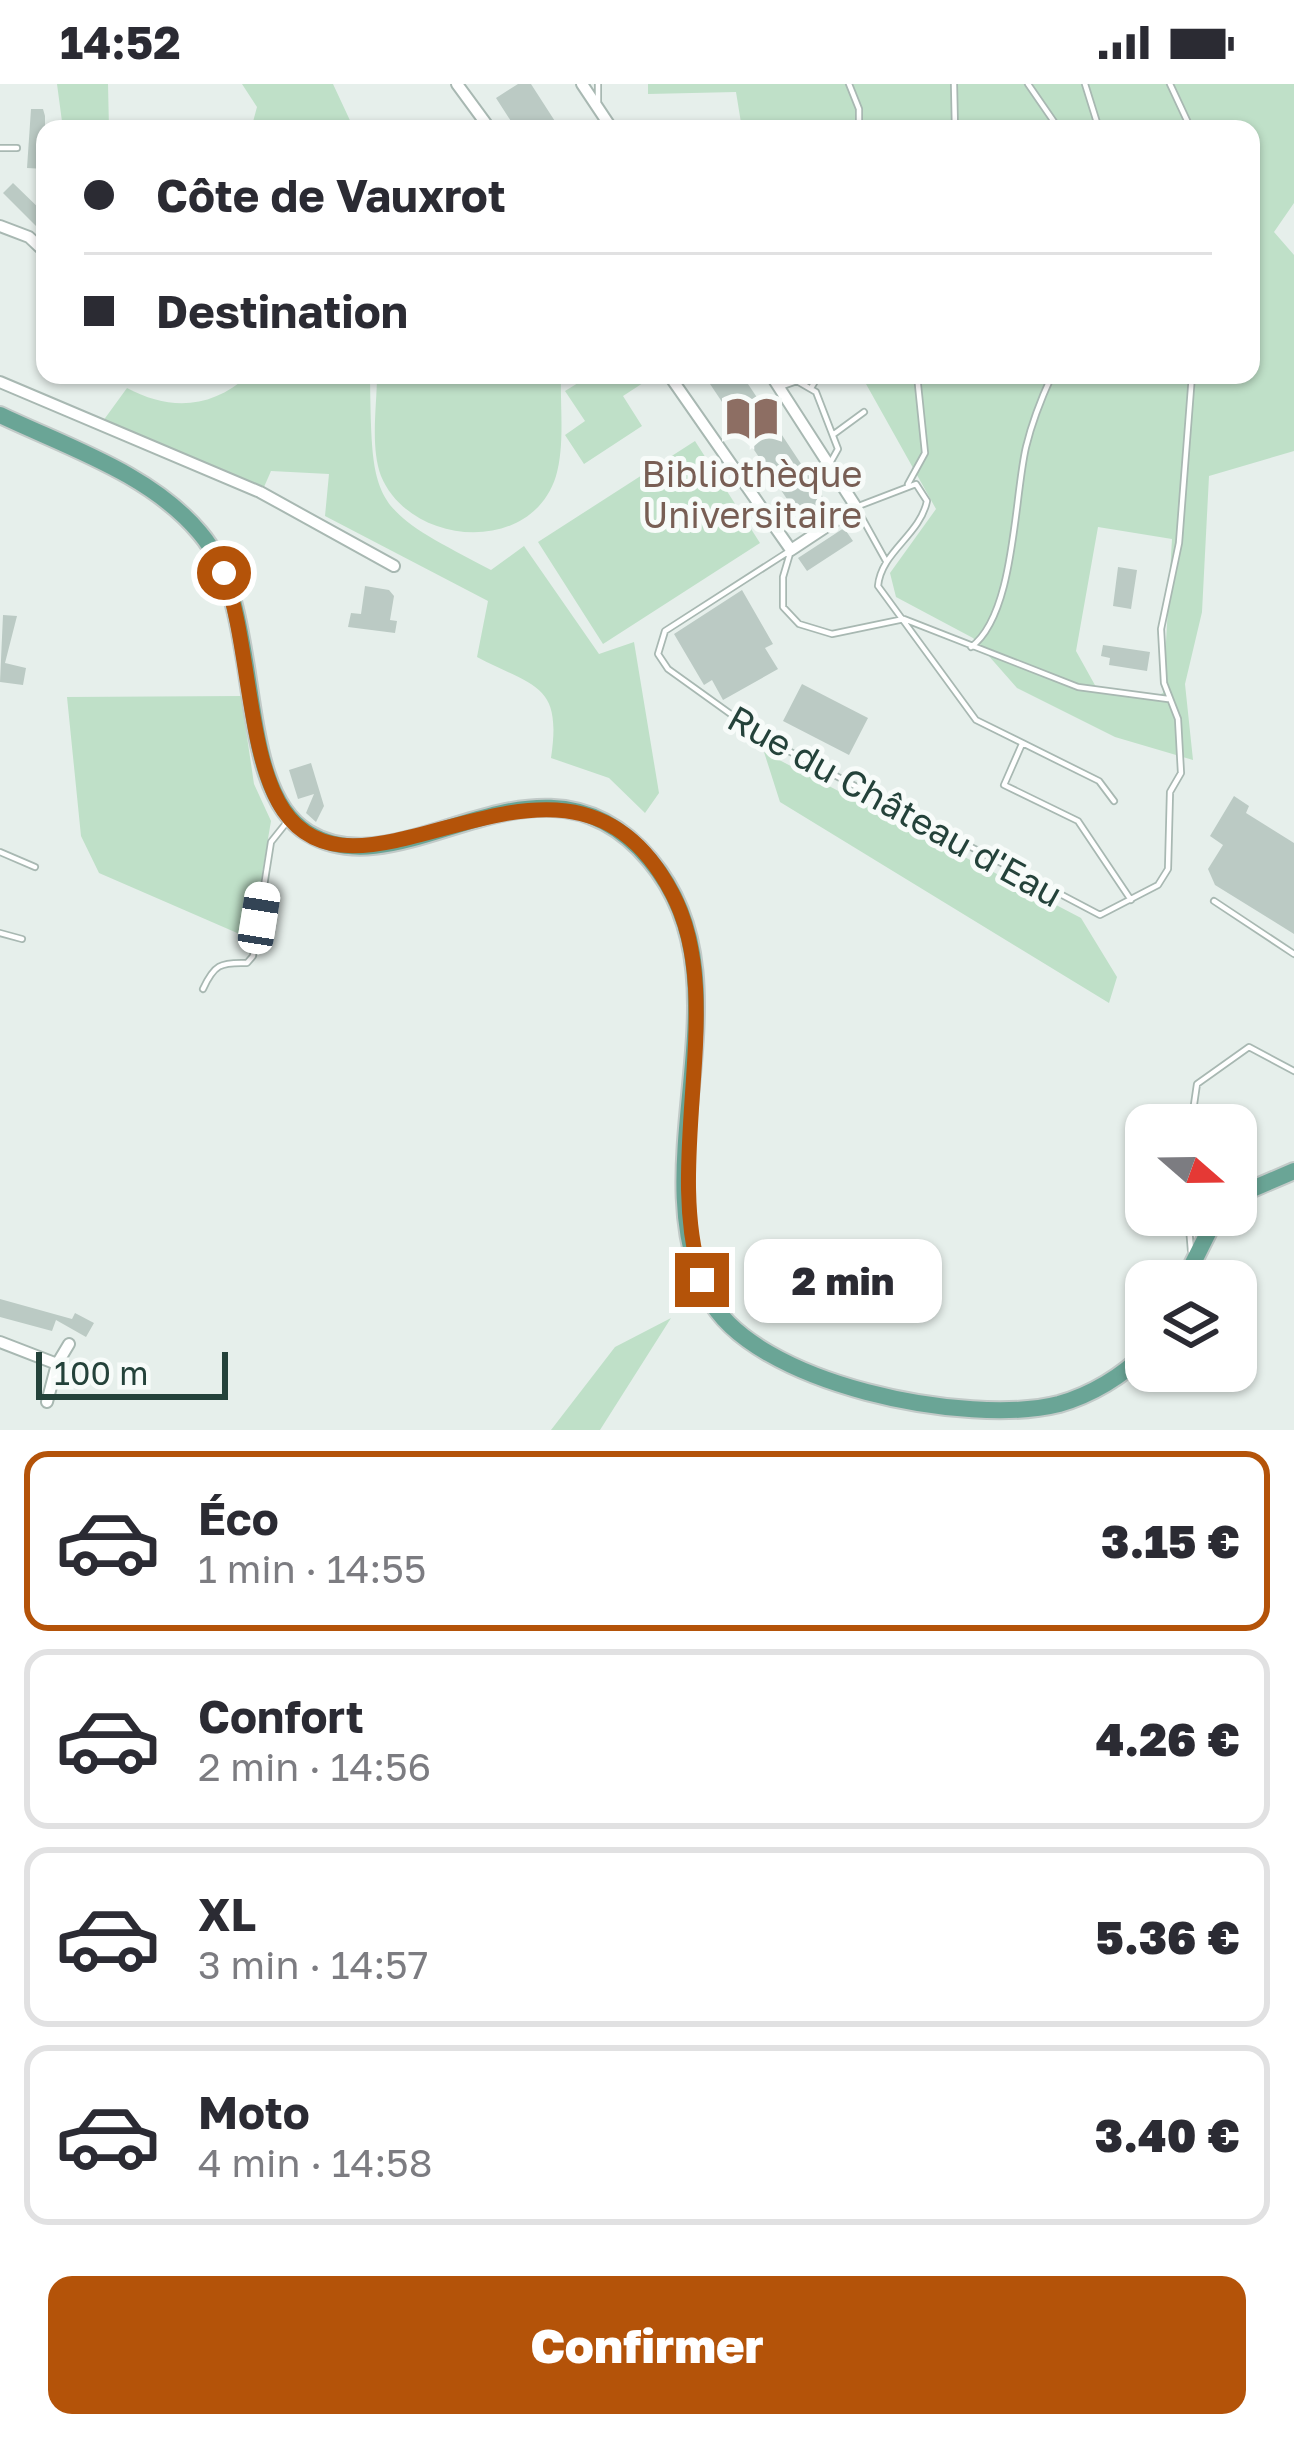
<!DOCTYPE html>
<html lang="fr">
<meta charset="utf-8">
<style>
body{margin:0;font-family:"Golos Text",sans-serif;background:#f2f2f3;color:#2b2b33;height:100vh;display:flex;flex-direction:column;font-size:45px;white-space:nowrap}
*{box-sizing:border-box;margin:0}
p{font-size:39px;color:#7c7c81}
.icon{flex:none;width:66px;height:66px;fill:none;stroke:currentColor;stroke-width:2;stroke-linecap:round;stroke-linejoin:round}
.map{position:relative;height:1346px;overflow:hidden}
.panel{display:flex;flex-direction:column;background:#fff;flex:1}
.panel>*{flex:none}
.hud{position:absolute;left:36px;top:36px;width:1224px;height:264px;border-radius:24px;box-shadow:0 3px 9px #0004;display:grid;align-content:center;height:264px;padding:0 48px;background:#fff}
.needle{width:78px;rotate:110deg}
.controls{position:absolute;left:1125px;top:1020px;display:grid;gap:24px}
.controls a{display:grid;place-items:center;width:132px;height:132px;border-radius:24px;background:#fff;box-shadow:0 3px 9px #0004;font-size:60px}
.scale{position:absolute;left:36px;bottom:30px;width:192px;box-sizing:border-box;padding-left:12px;border:6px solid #24423a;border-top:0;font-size:33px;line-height:42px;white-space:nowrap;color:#24423a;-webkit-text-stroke:9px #f7fbf9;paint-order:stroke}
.end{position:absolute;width:54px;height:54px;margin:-27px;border:15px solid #b45309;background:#fff;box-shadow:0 0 0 6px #fff}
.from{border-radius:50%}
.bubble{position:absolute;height:84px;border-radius:24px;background:#fff;box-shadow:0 3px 9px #0004;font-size:39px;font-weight:800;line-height:84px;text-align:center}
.car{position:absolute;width:36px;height:72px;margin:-36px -18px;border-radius:15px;box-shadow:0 0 9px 3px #0007;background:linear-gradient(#fff 24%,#345 0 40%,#fff 0 76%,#345 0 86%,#fff 0)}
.hud b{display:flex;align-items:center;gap:42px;height:114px;font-size:45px}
.hud b+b{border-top:3px solid #e1e1e2}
.hud i{width:30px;height:30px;background:#2b2b33}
ul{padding:21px 0 0;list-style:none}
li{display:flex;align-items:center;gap:36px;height:180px;margin:0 24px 18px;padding:0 24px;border:6px solid #e1e1e2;border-radius:24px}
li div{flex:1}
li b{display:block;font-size:45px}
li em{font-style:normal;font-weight:800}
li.current{border-color:#b45309}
li>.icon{width:108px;height:108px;stroke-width:1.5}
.button{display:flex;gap:24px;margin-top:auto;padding:24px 48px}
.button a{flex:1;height:138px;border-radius:24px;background:#b45309;color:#fff;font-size:48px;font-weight:800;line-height:138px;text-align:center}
.status{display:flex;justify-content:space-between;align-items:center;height:84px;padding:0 60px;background:#fff;direction:ltr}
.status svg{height:33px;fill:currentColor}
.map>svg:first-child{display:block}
.green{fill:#bfe0c8;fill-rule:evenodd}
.building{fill:#bbcac4}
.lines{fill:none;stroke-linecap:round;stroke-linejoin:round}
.lane-casing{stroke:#a8b8b2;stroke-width:8}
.street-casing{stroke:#a8b8b2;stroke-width:14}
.primary-casing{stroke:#c2cac8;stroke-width:20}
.lane{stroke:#fff;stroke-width:4.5}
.street{stroke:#fff;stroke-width:10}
.primary{stroke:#6aa596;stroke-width:16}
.route{stroke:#b45309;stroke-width:15}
.labels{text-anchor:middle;stroke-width:10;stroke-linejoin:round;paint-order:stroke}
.education-label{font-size:36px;fill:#785e54;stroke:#f7fbf9}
.street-label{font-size:36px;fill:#24423a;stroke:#f7fbf9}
</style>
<div class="status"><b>14:52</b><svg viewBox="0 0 49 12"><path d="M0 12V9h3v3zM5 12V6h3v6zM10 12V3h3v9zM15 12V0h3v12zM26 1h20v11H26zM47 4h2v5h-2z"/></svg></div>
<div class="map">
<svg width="1294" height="1346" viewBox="0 0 1294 1346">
<rect width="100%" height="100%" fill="#e6efeb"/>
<!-- green -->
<path class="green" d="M57 0H108L109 45H63Z
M242 0H333L354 45H251L257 23Z
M648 0H1294V119L1274 148 1294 171V367L1209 392 1202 528 1185 600 1193 676 1115 653 1017 604 973 554 896 513 890 489 936 425 861 291H1251V45H742L736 8 648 10ZM1098 443 1172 455 1163 609 1148 616 1096 603 1076 567Z
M249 291H370C372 425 371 423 491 486L524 462 599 570 634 558 659 709 645 729 609 694 551 674C562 600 536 604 477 573L488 517 325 432 329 390 271 387 264 403 103 337 127 304C170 327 211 325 249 291Z
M377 291H561C560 323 565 361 556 392 531 472 410 462 381 392 370 362 377 322 377 291Z
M591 291H638L643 299 623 312 642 342 584 380 565 351 585 337 565 307Z
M695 357 760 459 603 560 538 458Z
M241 612 254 700 271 737 251 855 99 789 81 752 67 613Z
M764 668 1081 834 1117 893 1109 919 780 718Z
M671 1234 600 1346H551L615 1263Z"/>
<!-- building -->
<path class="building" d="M518 0H531L560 45H516L496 14Z
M31 25H43L45 32V85L27 84Z
M13 99 45 130V151L3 109Z
M704 291H742L831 425 805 442Z
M844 444 853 457 807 487 798 474Z
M1118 483 1137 486 1131 525 1113 522Z
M365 502 389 506 394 512 390 536 397 537 395 549 348 543 351 529 361 530Z
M742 506 773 560 765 564 778 585 723 616 712 596 704 601 674 550Z
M3 531 17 532 5 579 26 584 23 601 0 598Z
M1103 561 1150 568 1147 587 1109 581 1110 574 1101 572Z
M802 600 868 634 849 671 783 637Z
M311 679 324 722 316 738 306 729 314 710 298 715 289 686Z
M1234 712 1249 722 1246 729 1294 759V850L1215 801 1208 785 1223 761 1210 752Z
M0 1215 72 1235 75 1229 94 1239 86 1253 56 1236 52 1247 0 1233Z"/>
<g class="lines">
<!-- lane casing -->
<g class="lane-casing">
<path id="lane" d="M849 0 859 25V45
M954 0 955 45
M1028 0 1059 45
M1085 0 1099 45
M1170 0 1191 45
M598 18V0
M672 45V40L708 45
M0 64H17
M780 303 797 297 816 308 838 365 829 381
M811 304 819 291
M834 350 864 328
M908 400 925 369 917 291
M791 466 665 547 658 570 668 585 764 654 1100 831 1158 801 1168 785 1170 708 1181 689 1178 635 1164 599 1161 545 1179 459 1192 291
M791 466 783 493V523L799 540 832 550 904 535 1078 603 1168 615
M886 477 856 423 916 400 927 417C920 451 881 468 878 502L976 636 1099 697 1114 717
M971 563C1015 531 1014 414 1026 363 1032 338 1041 315 1052 291
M1022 660 1004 701 1078 737 1131 816
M0 768 35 783
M1214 817 1294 870
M0 849 22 855
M203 905C214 881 220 878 247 879L253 872 271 758 287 738
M1191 1041 1197 1000 1249 963 1294 987
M1188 1131 1191 1167"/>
</g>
<!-- street casing -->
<g class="street-casing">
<path id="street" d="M457 0 490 45
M582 0 612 45
M0 142 29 153 45 168
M669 291 791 466 856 423 771 291
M0 298 260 408 394 482
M0 1258 57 1280
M47 1318 57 1280 69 1260"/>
</g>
<!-- primary casing -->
<g class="primary-casing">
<path id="primary" d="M0 331C67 363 151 390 200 449 267 527 231 703 308 749 406 809 540 645 650 776 754 899 639 1077 708 1212 753 1301 969 1343 1059 1320 1091 1311 1123 1292 1146 1268
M1236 1112 1294 1087
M1184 1197 1217 1131"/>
</g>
<!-- lane -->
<use href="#lane" class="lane"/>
<!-- street -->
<use href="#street" class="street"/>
<!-- primary -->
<use href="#primary" class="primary"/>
</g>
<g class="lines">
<!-- route -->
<path class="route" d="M224 489C250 559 247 673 284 727 364 844 568 611 672 809 729 916 662 1074 702 1196"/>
</g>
<!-- icons -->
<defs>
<g id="library-bare" transform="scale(4.14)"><path d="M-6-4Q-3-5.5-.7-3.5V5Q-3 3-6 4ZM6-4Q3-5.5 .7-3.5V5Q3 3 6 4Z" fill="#8d6e63" stroke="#f7fbf9" stroke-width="2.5" paint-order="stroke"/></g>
</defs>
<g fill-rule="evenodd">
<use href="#library-bare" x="752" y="334"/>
</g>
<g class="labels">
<!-- education labels -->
<g class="education-label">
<text x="752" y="403">Bibliothèque<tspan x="752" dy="41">Universitaire</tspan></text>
</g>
<!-- street labels -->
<g class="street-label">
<text transform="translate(895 722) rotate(29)" y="13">Rue du Château d'Eau</text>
</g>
</g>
</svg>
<div class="controls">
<a><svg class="needle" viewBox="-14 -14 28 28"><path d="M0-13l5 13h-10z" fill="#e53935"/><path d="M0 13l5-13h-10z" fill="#7c7c81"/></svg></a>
<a><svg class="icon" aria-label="layers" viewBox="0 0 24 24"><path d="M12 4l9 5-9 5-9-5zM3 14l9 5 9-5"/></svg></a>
</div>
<div class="scale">100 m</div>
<i class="end from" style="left:224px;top:489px"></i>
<i class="end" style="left:702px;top:1196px"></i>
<div class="bubble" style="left:744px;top:1155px;width:198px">2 min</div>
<i class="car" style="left:259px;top:834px;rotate:9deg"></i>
<div class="hud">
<b><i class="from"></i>Côte de Vauxrot</b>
<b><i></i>Destination</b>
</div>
</div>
<section class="panel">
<ul>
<li class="current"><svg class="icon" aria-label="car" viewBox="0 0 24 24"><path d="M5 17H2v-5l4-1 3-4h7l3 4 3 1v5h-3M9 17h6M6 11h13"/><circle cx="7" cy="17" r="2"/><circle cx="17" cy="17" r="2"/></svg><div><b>Éco</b><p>1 min · 14:55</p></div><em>3.15 €</em></li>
<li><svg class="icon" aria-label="car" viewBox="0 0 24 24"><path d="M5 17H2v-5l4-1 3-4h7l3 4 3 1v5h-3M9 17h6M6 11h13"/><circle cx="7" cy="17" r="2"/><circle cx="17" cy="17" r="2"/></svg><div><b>Confort</b><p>2 min · 14:56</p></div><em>4.26 €</em></li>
<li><svg class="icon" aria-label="car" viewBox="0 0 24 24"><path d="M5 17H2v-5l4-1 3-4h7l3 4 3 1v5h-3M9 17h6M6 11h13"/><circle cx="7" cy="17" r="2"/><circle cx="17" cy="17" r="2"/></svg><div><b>XL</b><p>3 min · 14:57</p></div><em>5.36 €</em></li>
<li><svg class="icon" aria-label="car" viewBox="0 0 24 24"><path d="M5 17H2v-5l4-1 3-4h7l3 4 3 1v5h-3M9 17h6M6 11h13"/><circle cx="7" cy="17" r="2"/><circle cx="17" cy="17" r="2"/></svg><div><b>Moto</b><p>4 min · 14:58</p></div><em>3.40 €</em></li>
</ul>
<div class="button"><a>Confirmer</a></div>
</section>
